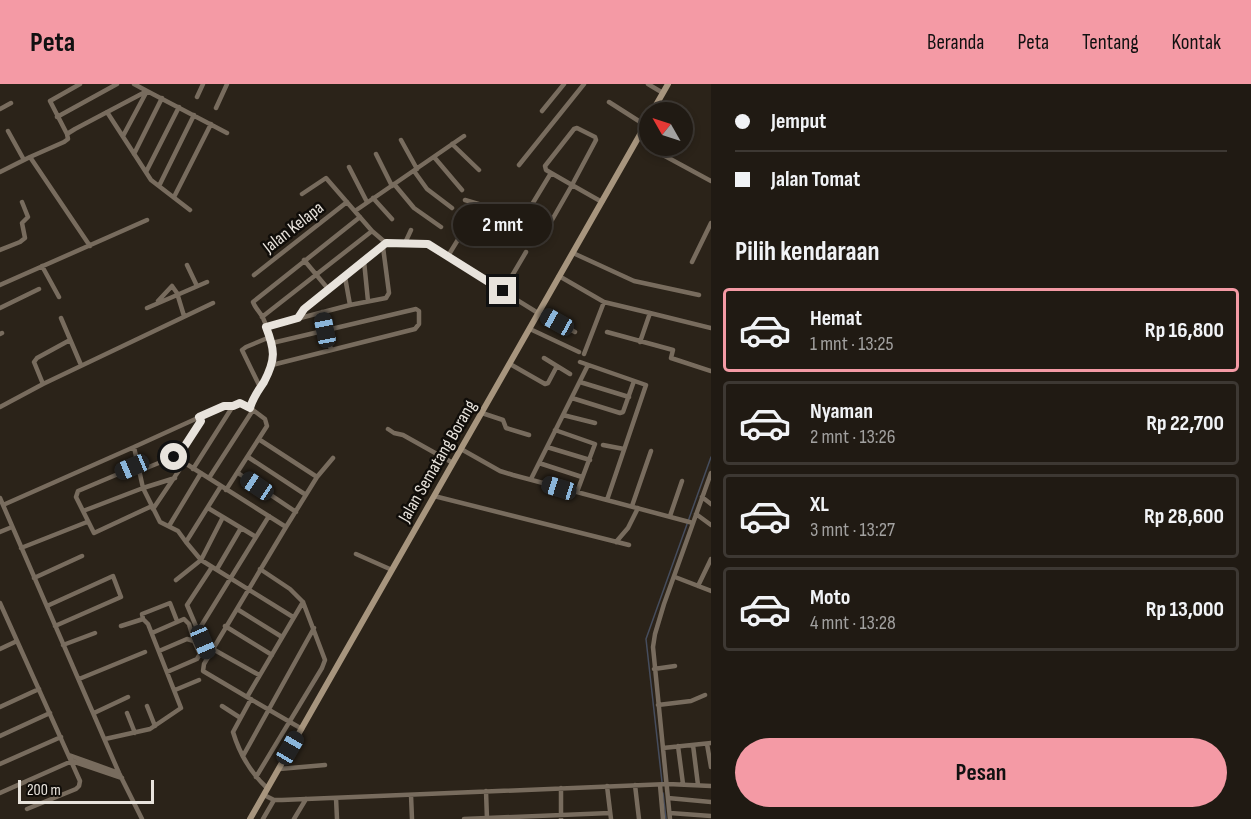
<!DOCTYPE html>
<html lang="id">
<meta charset="utf-8">
<style>
body{margin:0;font-family:"Sofia Sans Condensed",sans-serif;background:#28231c;color:#f1f3f6;height:100vh;display:flex;flex-direction:column;font-size:22px;white-space:nowrap}
*{box-sizing:border-box;margin:0}
p{font-size:20px;color:#a2a1a0}
.icon{flex:none;width:33px;height:33px;fill:none;stroke:currentColor;stroke-width:2;stroke-linecap:round;stroke-linejoin:round}
.map{position:relative;flex:1;overflow:hidden}
.panel{display:flex;flex-direction:column;background:#201a13;width:540px}
.panel>*{flex:none}
.guide{display:grid;align-content:center;height:132px;padding:0 24px;background:#201a13}
.needle{width:39px;rotate:309deg}
.tools{position:absolute;left:639px;top:18px;display:grid;gap:12px}
.tools a{display:grid;place-items:center;width:54px;height:54px;border-radius:50%;background:#201a13;box-shadow:0 3px 9px #0003,0 0 0 2px #3d3833;font-size:30px}
.scale{position:absolute;left:18px;bottom:15px;width:136px;box-sizing:border-box;padding-left:6px;border:3px solid #e8e3dc;border-top:0;font-size:16px;line-height:21px;white-space:nowrap;color:#e8e3dc;-webkit-text-stroke:4px #100d09;paint-order:stroke}
.end{position:absolute;width:27px;height:27px;margin:-14px;border:8px solid #e8e3dc;background:#111;box-shadow:0 0 0 3px #111}
.from{border-radius:50%}
.bubble{position:absolute;height:42px;border-radius:21px;background:#201a13;box-shadow:0 3px 9px #0003,0 0 0 2px #3d3833;font-size:20px;font-weight:700;line-height:42px;text-align:center}
.car{position:absolute;width:18px;height:36px;margin:-18px -9px;border-radius:8px;box-shadow:0 0 4px 2px #0007;background:linear-gradient(#222 24%,#8ab4d8 0 40%,#222 0 76%,#8ab4d8 0 86%,#222 0)}
.guide b{display:flex;align-items:center;gap:21px;height:57px;font-size:22px}
.guide b+b{border-top:2px solid #3d3833}
.guide i{width:15px;height:15px;background:#f1f3f6}
ul{padding:0;list-style:none}
li{display:flex;align-items:center;gap:18px;height:84px;margin:0 12px 9px;padding:0 12px;border:3px solid #3d3833;border-radius:6px}
li div{flex:1}
li b{display:block;font-size:22px}
li em{font-style:normal;font-weight:700}
li.selected{border-color:#f49aa5}
li>.icon{width:54px;height:54px;stroke-width:1.5}
h2{padding:0 24px;font-size:27px;line-height:72px}
.action{display:flex;gap:12px;margin-top:auto;padding:12px 24px}
.action a{flex:1;height:69px;border-radius:36px;background:#f49aa5;color:#111;font-size:24px;font-weight:700;line-height:69px;text-align:center}
header{display:flex;align-items:center;gap:36px;box-sizing:border-box;height:84px;padding:0 30px;background:#f49aa5;color:#111}
header strong{font-size:28px}
nav{display:flex;gap:33px;margin-inline-start:auto;font-size:21px}
main{display:flex;flex:1;min-height:0}
.map>svg:first-child{display:block}
.lines{fill:none;stroke-linecap:round;stroke-linejoin:round}
.stream{stroke:#464d5d;stroke-width:1.5}
.street{stroke:#786c5e;stroke-width:4.5}
.secondary{stroke:#a7957e;stroke-width:6}
.route{stroke:#e8e3dc;stroke-width:8}
.labels{text-anchor:middle;stroke-width:5;stroke-linejoin:round;paint-order:stroke}
.street-label{font-size:18px;fill:#e8e3dc;stroke:#100d09}
</style>
<header>
<strong>Peta</strong>
<nav><a>Beranda</a><a>Peta</a><a>Tentang</a><a>Kontak</a></nav>
</header>
<main>
<div class="map">
<svg width="711" height="735" viewBox="0 0 711 735">
<rect width="100%" height="100%" fill="#2b2319"/>
<g class="lines">
<!-- stream -->
<path class="stream" d="M662 698 646 555 711 373
M663 709 666 735"/>
<!-- street -->
<path class="street" d="M648 0 663 9
M197 13 203 0
M609 18 645 41
M216 24 227 0
M0 25 11 19
M542 27 564 0
M107 28 151 96 190 126
M57 33 117 0
M577 44 595 53 596 56 572 101 546 86 545 82 574 45Z
M8 47 24 76
M67 50 50 17 80 0
M123 52 147 7 134 0
M401 56 417 85
M452 60 479 86
M664 62 661 67 663 71 711 97
M134 70 162 14
M376 70 392 102
M30 73 64 58 68 55 67 50 75 45 147 7 227 49
M434 73 462 106
M519 81 584 0
M349 83 367 118
M414 87 427 105 452 124
M0 88 30 73 90 162
M146 88 179 23
M394 100 414 124 441 143
M159 102 194 31
M302 110 326 94 372 147 386 159 428 161 538 229
M174 113 211 40
M373 114 392 135
M465 116 546 140 552 136 572 101 602 118
M355 127 464 52
M525 132 551 89
M405 159 411 146
M0 166 20 158 25 154 22 139 28 133 22 118
M573 169 634 197 699 211
M448 172 459 154
M304 176 329 206
M364 177 368 217
M692 178 711 139
M187 181 197 202
M42 182 59 213
M254 191 347 118
M559 192 604 218 650 229 640 258
M345 193 350 221
M0 201 147 136
M503 207 526 168
M158 217 172 202 177 209 184 232
M0 224 39 205
M147 224 207 198
M322 228 331 266
M539 228 575 248
M650 229 711 244
M262 233 372 147
M61 234 81 281
M298 234 304 225 383 163
M266 243 350 221 386 214 389 209 383 163
M530 245 579 268
M607 248 673 266 671 274 711 287
M0 250 2 249
M272 259 416 225 419 227V240L415 245 272 281
M584 270 604 218
M544 274 570 290
M580 278 646 301 607 416
M510 280 545 300 548 299 557 282
M580 298 629 313
M43 300 34 278 37 274 70 256
M260 303 242 266 246 263 270 253
M572 314 620 329 623 328 634 297
M0 323 43 300 213 219
M250 324C254 308 267 296 272 281 277 267 269 247 263 234 260 228 255 224 253 218L360 133
M482 329 503 336 506 344 529 351
M563 331 595 339
M388 345 394 349 403 351 453 379
M555 346 595 360 577 408
M260 356 317 393 286 443
M603 361 624 365
M134 363 224 322H233L193 385
M547 363 590 376
M461 365 500 387 513 391 693 439
M248 373 306 411
M177 374 200 340 199 333
M539 379 582 393
M139 387 171 374H177L286 443 204 580 203 587 247 613
M238 389 296 428
M317 393 333 374
M209 394 253 326 240 319 233 322
M531 395 588 281
M221 402 186 458 201 476 293 533
M226 406 267 342 265 335 253 326
M434 412 629 461
M702 413 711 420
M0 414 119 689 142 735
M3 421 134 363 143 404 175 394
M152 422 94 449 83 427 143 404 160 438 178 447 186 458
M632 422 651 367
M208 424 223 433
M153 425 184 379
M83 427 76 413 78 407 137 382
M696 430 711 441
M670 432 682 397
M169 442 201 389
M0 448 12 443
M256 453 269 432
M616 458 628 444 638 424
M21 464 87 438
M356 470 392 486
M217 485 241 444
M675 493 711 507
M34 494 82 472
M176 496 201 476 223 433 256 453 198 547
M698 502 711 475
M0 519 80 697 79 702 76 705 27 725
M47 522 113 492 121 513 55 542
M237 525 282 553
M143 535 142 530 170 519 177 537
M225 542 272 571
M152 549 184 535 189 540 194 557
M63 561 95 549
M211 564 259 591
M0 565 17 557
M159 567 187 555 194 557 200 570 197 575 167 588
M208 570 187 521 212 483
M654 585 675 582
M79 595 145 568
M175 606 199 596
M251 615 233 648C239 668 251 689 267 704
M658 621 691 617 705 611
M147 622 155 642
M222 622 239 633
M0 623 39 605
M94 629 128 613
M127 629 135 649
M302 645 247 613 303 518
M0 652 50 629
M105 655 150 645 181 624 148 540 143 535 121 542
M707 660 711 683
M693 661 698 701
M678 662 683 700
M663 664 711 659
M69 671 119 689
M243 672 314 544
M0 680 61 653
M279 685 325 681
M256 693 322 584 325 576 303 518 290 505 260 485
M635 701 639 735
M660 701 663 735
M607 702 611 735
M561 704V735
M486 707 487 735
M0 709 72 677 122 694
M264 711 274 716H282L668 700 711 702
M411 711 412 735
M336 714 337 735
M668 714 711 718
M670 729 711 732
M263 735 274 716
M294 735 306 715
M464 735 610 729
M670 735 653 563 655 550 664 520 711 389"/>
<!-- secondary -->
<path class="secondary" d="M652 28 668 0
M250 735 650 33"/>
</g>
<g class="lines">
<!-- route -->
<path class="route" d="M174 373 177 374 201 337 199 333 224 322H233L240 319 250 324C253 313 258 307 264 298 276 275 275 266 266 243L298 234 304 225 386 159 428 160 503 207"/>
</g>
<g class="labels">
<!-- street labels -->
<g class="street-label">
<text transform="translate(293 143) rotate(-38)" y="6">Jalan Kelapa</text>
<text transform="translate(437 377) rotate(-60)" y="6">Jalan Sematang Borang</text>
</g>
</g>
</svg>
<div class="tools">
<a><svg class="needle" viewBox="-14 -14 28 28"><path d="M0-13l5 13h-10z" fill="#e53935"/><path d="M0 13l5-13h-10z" fill="#a2a1a0"/></svg></a>
</div>
<div class="scale">200 m</div>
<i class="end from" style="left:174px;top:373px"></i>
<i class="end" style="left:503px;top:207px"></i>
<div class="bubble" style="left:453px;top:120px;width:99px">2 mnt</div>
<i class="car" style="left:557px;top:238px;rotate:299deg"></i>
<i class="car" style="left:325px;top:246px;rotate:349deg"></i>
<i class="car" style="left:132px;top:383px;rotate:247deg"></i>
<i class="car" style="left:257px;top:402px;rotate:304deg"></i>
<i class="car" style="left:559px;top:404px;rotate:287deg"></i>
<i class="car" style="left:203px;top:558px;rotate:157deg"></i>
<i class="car" style="left:290px;top:664px;rotate:30deg"></i>
</div>
<section class="panel">
<div class="guide">
<b><i class="from"></i>Jemput</b>
<b><i></i>Jalan Tomat</b>
</div>
<h2>Pilih kendaraan</h2>
<ul>
<li class="selected"><svg class="icon" aria-label="car" viewBox="0 0 24 24"><path d="M5 17H2v-5l4-1 3-4h7l3 4 3 1v5h-3M9 17h6M6 11h13"/><circle cx="7" cy="17" r="2"/><circle cx="17" cy="17" r="2"/></svg><div><b>Hemat</b><p>1 mnt · 13:25</p></div><em>Rp 16,800</em></li>
<li><svg class="icon" aria-label="car" viewBox="0 0 24 24"><path d="M5 17H2v-5l4-1 3-4h7l3 4 3 1v5h-3M9 17h6M6 11h13"/><circle cx="7" cy="17" r="2"/><circle cx="17" cy="17" r="2"/></svg><div><b>Nyaman</b><p>2 mnt · 13:26</p></div><em>Rp 22,700</em></li>
<li><svg class="icon" aria-label="car" viewBox="0 0 24 24"><path d="M5 17H2v-5l4-1 3-4h7l3 4 3 1v5h-3M9 17h6M6 11h13"/><circle cx="7" cy="17" r="2"/><circle cx="17" cy="17" r="2"/></svg><div><b>XL</b><p>3 mnt · 13:27</p></div><em>Rp 28,600</em></li>
<li><svg class="icon" aria-label="car" viewBox="0 0 24 24"><path d="M5 17H2v-5l4-1 3-4h7l3 4 3 1v5h-3M9 17h6M6 11h13"/><circle cx="7" cy="17" r="2"/><circle cx="17" cy="17" r="2"/></svg><div><b>Moto</b><p>4 mnt · 13:28</p></div><em>Rp 13,000</em></li>
</ul>
<div class="action"><a>Pesan</a></div>
</section>
</main>
